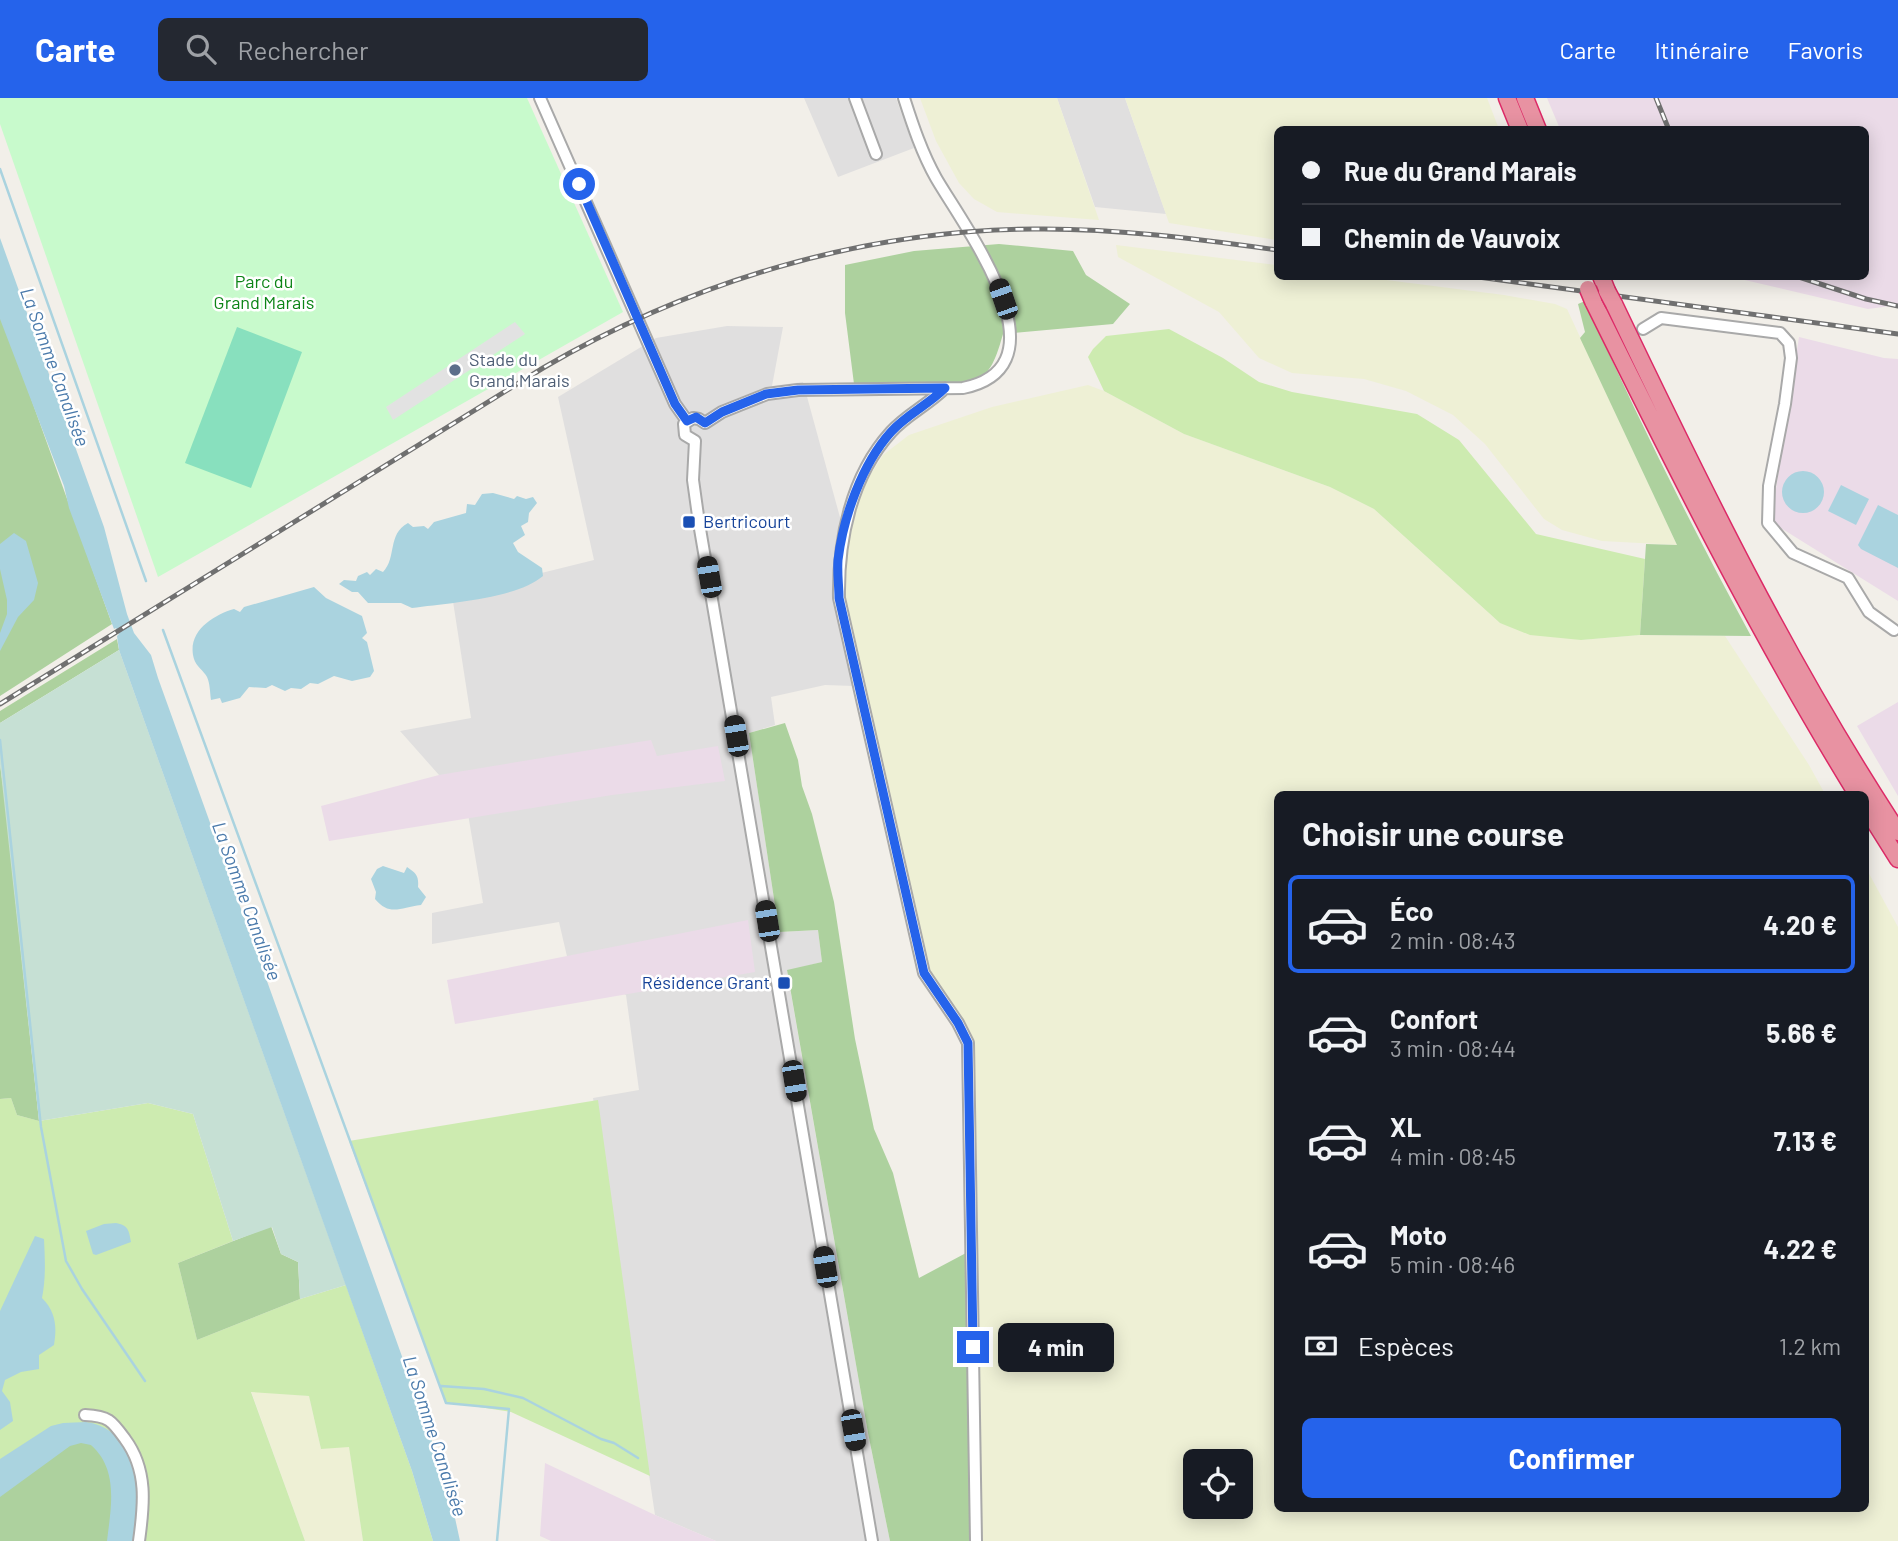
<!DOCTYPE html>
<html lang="fr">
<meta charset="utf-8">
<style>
body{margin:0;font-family:Barlow,sans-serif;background:#242831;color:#f1f3f6;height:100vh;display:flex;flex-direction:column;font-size:26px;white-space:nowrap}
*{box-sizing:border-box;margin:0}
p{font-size:23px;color:#9ea1a6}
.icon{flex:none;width:38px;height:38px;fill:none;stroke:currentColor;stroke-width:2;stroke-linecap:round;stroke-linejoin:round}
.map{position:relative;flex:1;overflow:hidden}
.sheet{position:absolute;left:1274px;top:693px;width:595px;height:721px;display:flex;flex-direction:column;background:#171b24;border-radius:10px;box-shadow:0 4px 18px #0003}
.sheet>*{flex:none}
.guide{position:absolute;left:1274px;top:28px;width:595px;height:154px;border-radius:10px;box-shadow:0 4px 18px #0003;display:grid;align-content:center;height:154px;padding:0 28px;background:#171b24}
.fabs{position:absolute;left:1183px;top:1351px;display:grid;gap:14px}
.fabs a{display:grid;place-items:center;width:70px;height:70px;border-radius:10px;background:#171b24;box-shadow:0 4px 18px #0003;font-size:35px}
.end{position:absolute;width:32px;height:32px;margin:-16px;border:9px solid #2563eb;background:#fff;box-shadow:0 0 0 4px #fff}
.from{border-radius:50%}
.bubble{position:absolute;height:49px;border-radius:10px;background:#171b24;box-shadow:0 4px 18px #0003;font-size:23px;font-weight:700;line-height:49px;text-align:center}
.car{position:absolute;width:21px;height:42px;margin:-21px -10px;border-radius:9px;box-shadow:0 0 5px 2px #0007;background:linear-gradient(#222 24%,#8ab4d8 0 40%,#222 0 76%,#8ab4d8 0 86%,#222 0)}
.guide b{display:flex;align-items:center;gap:24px;height:66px;font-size:26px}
.guide b+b{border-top:2px solid #363941}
.guide i{width:18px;height:18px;background:#f1f3f6}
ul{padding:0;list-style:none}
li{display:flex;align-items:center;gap:21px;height:98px;margin:0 14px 10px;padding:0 14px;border:4px solid transparent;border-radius:10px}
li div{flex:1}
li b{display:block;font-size:26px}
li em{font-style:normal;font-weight:700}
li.active{border-color:#2563eb}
li>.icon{width:63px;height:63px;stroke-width:1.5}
h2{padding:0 28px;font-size:32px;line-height:84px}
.pay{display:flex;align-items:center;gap:18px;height:77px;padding:0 28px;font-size:26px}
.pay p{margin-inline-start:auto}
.cta{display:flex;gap:14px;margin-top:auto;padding:14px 28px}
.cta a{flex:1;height:80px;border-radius:10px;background:#2563eb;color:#fff;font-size:28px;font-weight:700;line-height:80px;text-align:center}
header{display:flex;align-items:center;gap:42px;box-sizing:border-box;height:98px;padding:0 35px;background:#2563eb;color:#fff}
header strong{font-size:33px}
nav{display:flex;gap:38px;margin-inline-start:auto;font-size:24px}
.search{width:490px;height:63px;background:#242831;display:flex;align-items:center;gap:18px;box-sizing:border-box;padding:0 24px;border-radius:10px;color:#9ea1a6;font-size:26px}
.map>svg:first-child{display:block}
.residential{fill:#e0dfdf}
.industrial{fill:#ebdbe8}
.farmland{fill:#eef0d5;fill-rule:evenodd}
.grass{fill:#cdebb0}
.forest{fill:#add19e}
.wetland{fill:#c6e0d4}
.park{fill:#c8facc}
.pitch{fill:#88e0be}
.parking{fill:#e2e2e2}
.water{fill:#aad3df}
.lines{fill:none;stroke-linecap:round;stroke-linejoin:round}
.stream{stroke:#aad3df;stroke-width:2.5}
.minor-casing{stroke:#a9a9a9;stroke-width:14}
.highway-casing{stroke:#dc2a67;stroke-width:19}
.minor{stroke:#fff;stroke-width:10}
.highway{stroke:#e892a2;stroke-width:16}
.rail-casing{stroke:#707070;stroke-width:5}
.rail{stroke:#fff;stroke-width:2.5;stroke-dasharray:8;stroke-linecap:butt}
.highway-bridge-casing{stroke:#dc2a67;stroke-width:19;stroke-linecap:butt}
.highway-bridge{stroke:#e892a2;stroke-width:16}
.route{stroke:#2563eb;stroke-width:9}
.service-dot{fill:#5c6f8a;stroke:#fff;stroke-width:2.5}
.transit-dot{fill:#1a4fb4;stroke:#fff;stroke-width:2.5}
.labels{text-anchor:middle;stroke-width:5;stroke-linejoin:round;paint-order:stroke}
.park-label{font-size:18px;fill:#0c8416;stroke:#fff}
.service-label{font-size:18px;fill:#4e5e75;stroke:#fff;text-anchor:start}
.transit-label{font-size:18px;fill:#164399;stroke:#fff;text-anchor:start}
.water-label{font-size:19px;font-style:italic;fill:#4a7aab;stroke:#fff}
</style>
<header>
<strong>Carte</strong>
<div class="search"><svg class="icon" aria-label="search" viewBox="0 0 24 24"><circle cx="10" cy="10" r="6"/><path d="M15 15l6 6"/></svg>Rechercher</div>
<nav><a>Carte</a><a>Itinéraire</a><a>Favoris</a></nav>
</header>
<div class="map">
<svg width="1898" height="1443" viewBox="0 0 1898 1443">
<rect width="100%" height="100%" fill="#f2efe9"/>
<!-- residential -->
<path class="residential" d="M804 0H896L914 50 838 79Z
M1057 0H1125L1166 116 1095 109Z
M727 228 783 229 772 288 803 284 841 423 833 468 854 588 825 587 771 599 775 627 749 635 779 834 818 832 822 864 787 873 868 1335 890 1443H716L655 1417 593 1000 639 992 626 897 569 867 559 824 432 846V815L483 805 468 716 439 677 400 633 471 620 452 497 594 462 558 299 656 240Z"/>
<!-- industrial -->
<path class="industrial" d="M1547 0H1898V207L1868 211 1732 179 1866 178V32L1560 31Z
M1799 239 1884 260 1898 261V503L1771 424Z
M1898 604V698L1857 628Z
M651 642 657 658 718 648 725 683 612 697 329 743 321 708 439 677Z
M748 822 755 874 455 926 447 882Z
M545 1365 655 1417 716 1443H551L540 1438Z"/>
<!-- farmland -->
<path class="farmland" d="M920 0H1057L1099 122 997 114 974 101 959 85 936 43Z
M1125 0H1487L1499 31 1278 32 1277 142 1169 125Z
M1116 147 1277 167 1278 178 1363 179 1504 197 1555 206 1567 211 1677 447 1602 443 1562 432 1544 421 1485 346 1453 317 1406 293 1364 281 1292 275 1259 260 1219 214 1118 159Z
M1088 287 1104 293 1184 336 1330 389 1374 411 1500 525 1581 542 1640 537 1725 538 1809 667 1825 696H1278V1410H1866V770L1898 829V1443H973L964 944 920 870 854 588 833 468 841 423 883 357 909 337 992 309ZM1195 1363H1241V1409H1195Z
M251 1293 309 1298 321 1351 349 1348 363 1443H305Z"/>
<!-- grass -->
<path class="grass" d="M1169 231 1223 260 1259 284 1292 294 1417 316 1459 342 1536 436 1645 461 1640 537 1581 542 1530 537 1500 525 1374 411 1330 389 1184 336 1104 293 1088 259 1093 251 1106 238Z
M11 1000 17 1017 39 1023 148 1005 193 1016 233 1143 178 1165 197 1242 300 1201 346 1187 412 1373 433 1443H363L349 1349 321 1351 309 1298 251 1294 305 1443H128L0 1375V1001Z
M598 1002 650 1378 511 1314 446 1304 349 1043Z"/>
<!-- forest -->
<path class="forest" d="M999 146 1073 153 1086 177 1130 206 1113 226 1003 236C998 253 993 274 976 283 958 292 878 286 854 286L845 215V167L914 153Z
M1585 203C1636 317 1691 428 1751 538L1640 537 1646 446 1677 447 1580 240 1585 234 1578 206Z
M0 214 112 526 0 598Z
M117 541 119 552 0 625V613Z
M785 625 798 662 802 688 812 716 834 804 855 941 874 1031 893 1075 919 1180 966 1155 973 1443H890L868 1335 787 872 822 864 818 832 779 834 749 635Z
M0 666 5 703 39 1023 17 1017 11 1000 0 1001Z
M271 1128 281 1156 298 1164 300 1201 197 1242 178 1165Z
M80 1338 109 1361 122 1443H0V1396Z"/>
<!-- wetland -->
<path class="wetland" d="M119 552 346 1187 300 1201 298 1164 281 1156 272 1129 233 1143 193 1016 148 1005 39 1023 0 666V625Z"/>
<!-- park -->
<path class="park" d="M0 0H527L623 214 158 479 0 26Z"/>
<!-- pitch -->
<path class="pitch" d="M237 229 302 254 251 390 185 365Z"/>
<!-- parking -->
<path class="parking" d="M515 224 525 236 393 322 386 309Z"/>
<!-- water -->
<path class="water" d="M0 140 104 429 127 516 134 535 151 557 158 580 422 1314 450 1397 460 1443H433L412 1373 119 552 117 538 119 536 116 530 114 531 69 410 64 388 0 221Z
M1782 394a21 21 0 1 1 42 0a21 21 0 1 1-42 0Z
M1841 387 1869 401 1856 427 1828 413Z
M493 395 514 401 517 398 526 401 533 399 537 405 529 415 528 424 521 428 525 437 513 445 518 454 542 470 543 478C516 501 447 505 412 510L401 505H368L358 494H352L339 486 344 482 356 483 358 478 367 474 370 477 376 471 383 474C397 460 387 436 408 425L413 429 424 428 428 431 434 424 466 415 467 406 475 407 482 396Z
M1878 407 1898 417V470L1861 451 1858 447Z
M14 435 26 443 38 485 34 502 18 519 0 553V535L7 516V502L0 471V446Z
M314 489 326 500 362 518 367 535 362 540 367 544 374 573 370 579 352 583 334 578 318 586 310 585 301 591 291 590 285 593 272 587 266 590 249 589 240 600 222 605 220 600 211 602C210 595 210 585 207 579 204 573 196 568 194 561 186 534 213 517 234 511L240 514 244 509Z
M383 768 404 775 407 769C416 775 419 778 418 789L426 799 421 807C401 809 390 819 375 801L376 794 371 781 377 771Z
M116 1125C128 1127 129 1132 131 1144L96 1157 93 1156 86 1133 104 1126Z
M35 1138 44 1141C45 1161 46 1180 42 1200 56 1214 57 1229 54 1247L39 1257V1271L21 1274 5 1282 2 1293 10 1304 13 1323 0 1332V1213Z
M86 1324C128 1329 143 1379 140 1416 139 1425 136 1434 134 1443H107C111 1409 119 1372 91 1347L81 1345 70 1348 0 1399V1361L51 1328 63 1325Z"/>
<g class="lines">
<!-- stream -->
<path class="stream" d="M0 71 146 483
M163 532 446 1305 509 1311 497 1443
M0 642 41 1029 66 1163 82 1191 145 1283
M441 1288 484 1291 523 1300 601 1341 614 1345 638 1360"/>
<!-- minor casing -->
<g class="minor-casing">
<path id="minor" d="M540 0 675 306 687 323
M855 0 876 56
M1643 231 1661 220 1780 235 1789 245 1791 260 1785 306 1769 388 1768 425 1793 455 1848 480 1869 514 1894 532
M945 290C928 307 906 317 891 334 851 378 838 442 839 500L924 875 958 925 968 945 976 1443
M705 325 722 314 767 296 798 292 963 290C1071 268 963 127 936 80 922 55 913 28 904 0
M695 343 693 382 699 425 872 1443
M695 343 685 337 684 326 693 320 699 321 705 325
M85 1317C109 1318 112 1323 125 1341 148 1372 144 1407 139 1443"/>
</g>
<!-- highway casing -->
<g class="highway-casing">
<path id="highway" d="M1507 0 1520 32
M1525 0 1538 32
M1601 178 1607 193
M1593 203C1676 371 1759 537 1857 696
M1614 206C1700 386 1788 567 1898 734
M1866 710 1898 761"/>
</g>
<!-- minor -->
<use href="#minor" class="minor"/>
<!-- highway -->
<use href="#highway" class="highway"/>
<!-- rail casing -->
<g class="rail-casing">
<path id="rail" d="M1656 0 1669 32
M1471 178 1898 236
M1796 178 1866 201 1898 208
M0 606 543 270C691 184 862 132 1034 131 1116 130 1197 141 1278 152"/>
</g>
<!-- rail -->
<use href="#rail" class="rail"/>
<!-- highway-bridge casing -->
<g class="highway-bridge-casing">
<path id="highway-bridge" d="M1588 191 1593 203
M1607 193 1614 206"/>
</g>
<!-- highway-bridge -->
<use href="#highway-bridge" class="highway-bridge"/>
</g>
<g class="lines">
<!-- route -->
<path class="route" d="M579 86 675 306 687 323 696 319 705 325 722 314 766 296 798 292 945 290C928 307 906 317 891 334 862 366 843 420 838 462 837 475 839 488 839 500L924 875 958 925 968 945 973 1249"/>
</g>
<!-- markers -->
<circle class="service-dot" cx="455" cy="272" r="7"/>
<g class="transit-dot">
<rect x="682" y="417" width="14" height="14" rx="3.5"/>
<rect x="777" y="878" width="14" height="14" rx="3.5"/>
</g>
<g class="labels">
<!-- park labels -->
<g class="park-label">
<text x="264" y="190">Parc du<tspan x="264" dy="21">Grand Marais</tspan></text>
</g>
<!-- service labels -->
<g class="service-label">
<text x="469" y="268">Stade du<tspan x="469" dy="21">Grand Marais</tspan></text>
</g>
<!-- transit labels -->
<g class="transit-label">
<text x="703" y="430">Bertricourt</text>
<text x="770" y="891" text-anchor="end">Résidence Grant</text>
</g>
<!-- water labels -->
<g class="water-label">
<text transform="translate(55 269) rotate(70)" y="7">La Somme Canalisée</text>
<text transform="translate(247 803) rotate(70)" y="7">La Somme Canalisée</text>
<text transform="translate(435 1338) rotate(72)" y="7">La Somme Canalisée</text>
</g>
</g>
</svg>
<div class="fabs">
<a><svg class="icon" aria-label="locate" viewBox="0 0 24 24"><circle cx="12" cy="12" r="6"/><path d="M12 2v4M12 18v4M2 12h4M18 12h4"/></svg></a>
</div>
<i class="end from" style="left:579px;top:86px"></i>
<i class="end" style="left:973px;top:1249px"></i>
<div class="bubble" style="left:998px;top:1225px;width:116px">4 min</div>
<i class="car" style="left:1003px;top:201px;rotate:341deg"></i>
<i class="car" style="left:709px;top:479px;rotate:350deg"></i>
<i class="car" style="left:736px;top:638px;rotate:351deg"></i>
<i class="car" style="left:767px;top:823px;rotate:351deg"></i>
<i class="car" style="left:794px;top:983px;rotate:171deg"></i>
<i class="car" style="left:825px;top:1169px;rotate:351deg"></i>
<i class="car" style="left:853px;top:1332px;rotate:170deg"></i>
<div class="guide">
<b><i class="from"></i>Rue du Grand Marais</b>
<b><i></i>Chemin de Vauvoix</b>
</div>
<section class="sheet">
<h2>Choisir une course</h2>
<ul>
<li class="active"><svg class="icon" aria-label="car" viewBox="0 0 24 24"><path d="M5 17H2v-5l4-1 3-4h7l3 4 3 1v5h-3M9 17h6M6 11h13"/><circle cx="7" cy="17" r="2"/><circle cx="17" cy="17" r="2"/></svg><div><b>Éco</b><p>2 min · 08:43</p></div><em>4.20 €</em></li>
<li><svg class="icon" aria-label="car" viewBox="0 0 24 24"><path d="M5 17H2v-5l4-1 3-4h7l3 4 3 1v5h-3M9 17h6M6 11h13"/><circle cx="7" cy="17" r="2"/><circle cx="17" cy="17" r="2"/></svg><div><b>Confort</b><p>3 min · 08:44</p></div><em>5.66 €</em></li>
<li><svg class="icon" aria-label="car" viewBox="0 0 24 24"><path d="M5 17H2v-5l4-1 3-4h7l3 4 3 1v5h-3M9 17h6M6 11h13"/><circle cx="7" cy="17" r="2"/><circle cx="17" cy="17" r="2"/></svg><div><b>XL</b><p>4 min · 08:45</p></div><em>7.13 €</em></li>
<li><svg class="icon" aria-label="car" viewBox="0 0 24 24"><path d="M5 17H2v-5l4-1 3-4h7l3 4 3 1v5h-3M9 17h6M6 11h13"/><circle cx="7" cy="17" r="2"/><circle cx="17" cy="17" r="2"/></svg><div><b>Moto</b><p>5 min · 08:46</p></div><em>4.22 €</em></li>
</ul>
<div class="pay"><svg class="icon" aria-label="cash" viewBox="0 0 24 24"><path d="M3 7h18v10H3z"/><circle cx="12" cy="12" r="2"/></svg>Espèces<p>1.2 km</p></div>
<div class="cta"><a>Confirmer</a></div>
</section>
</div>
